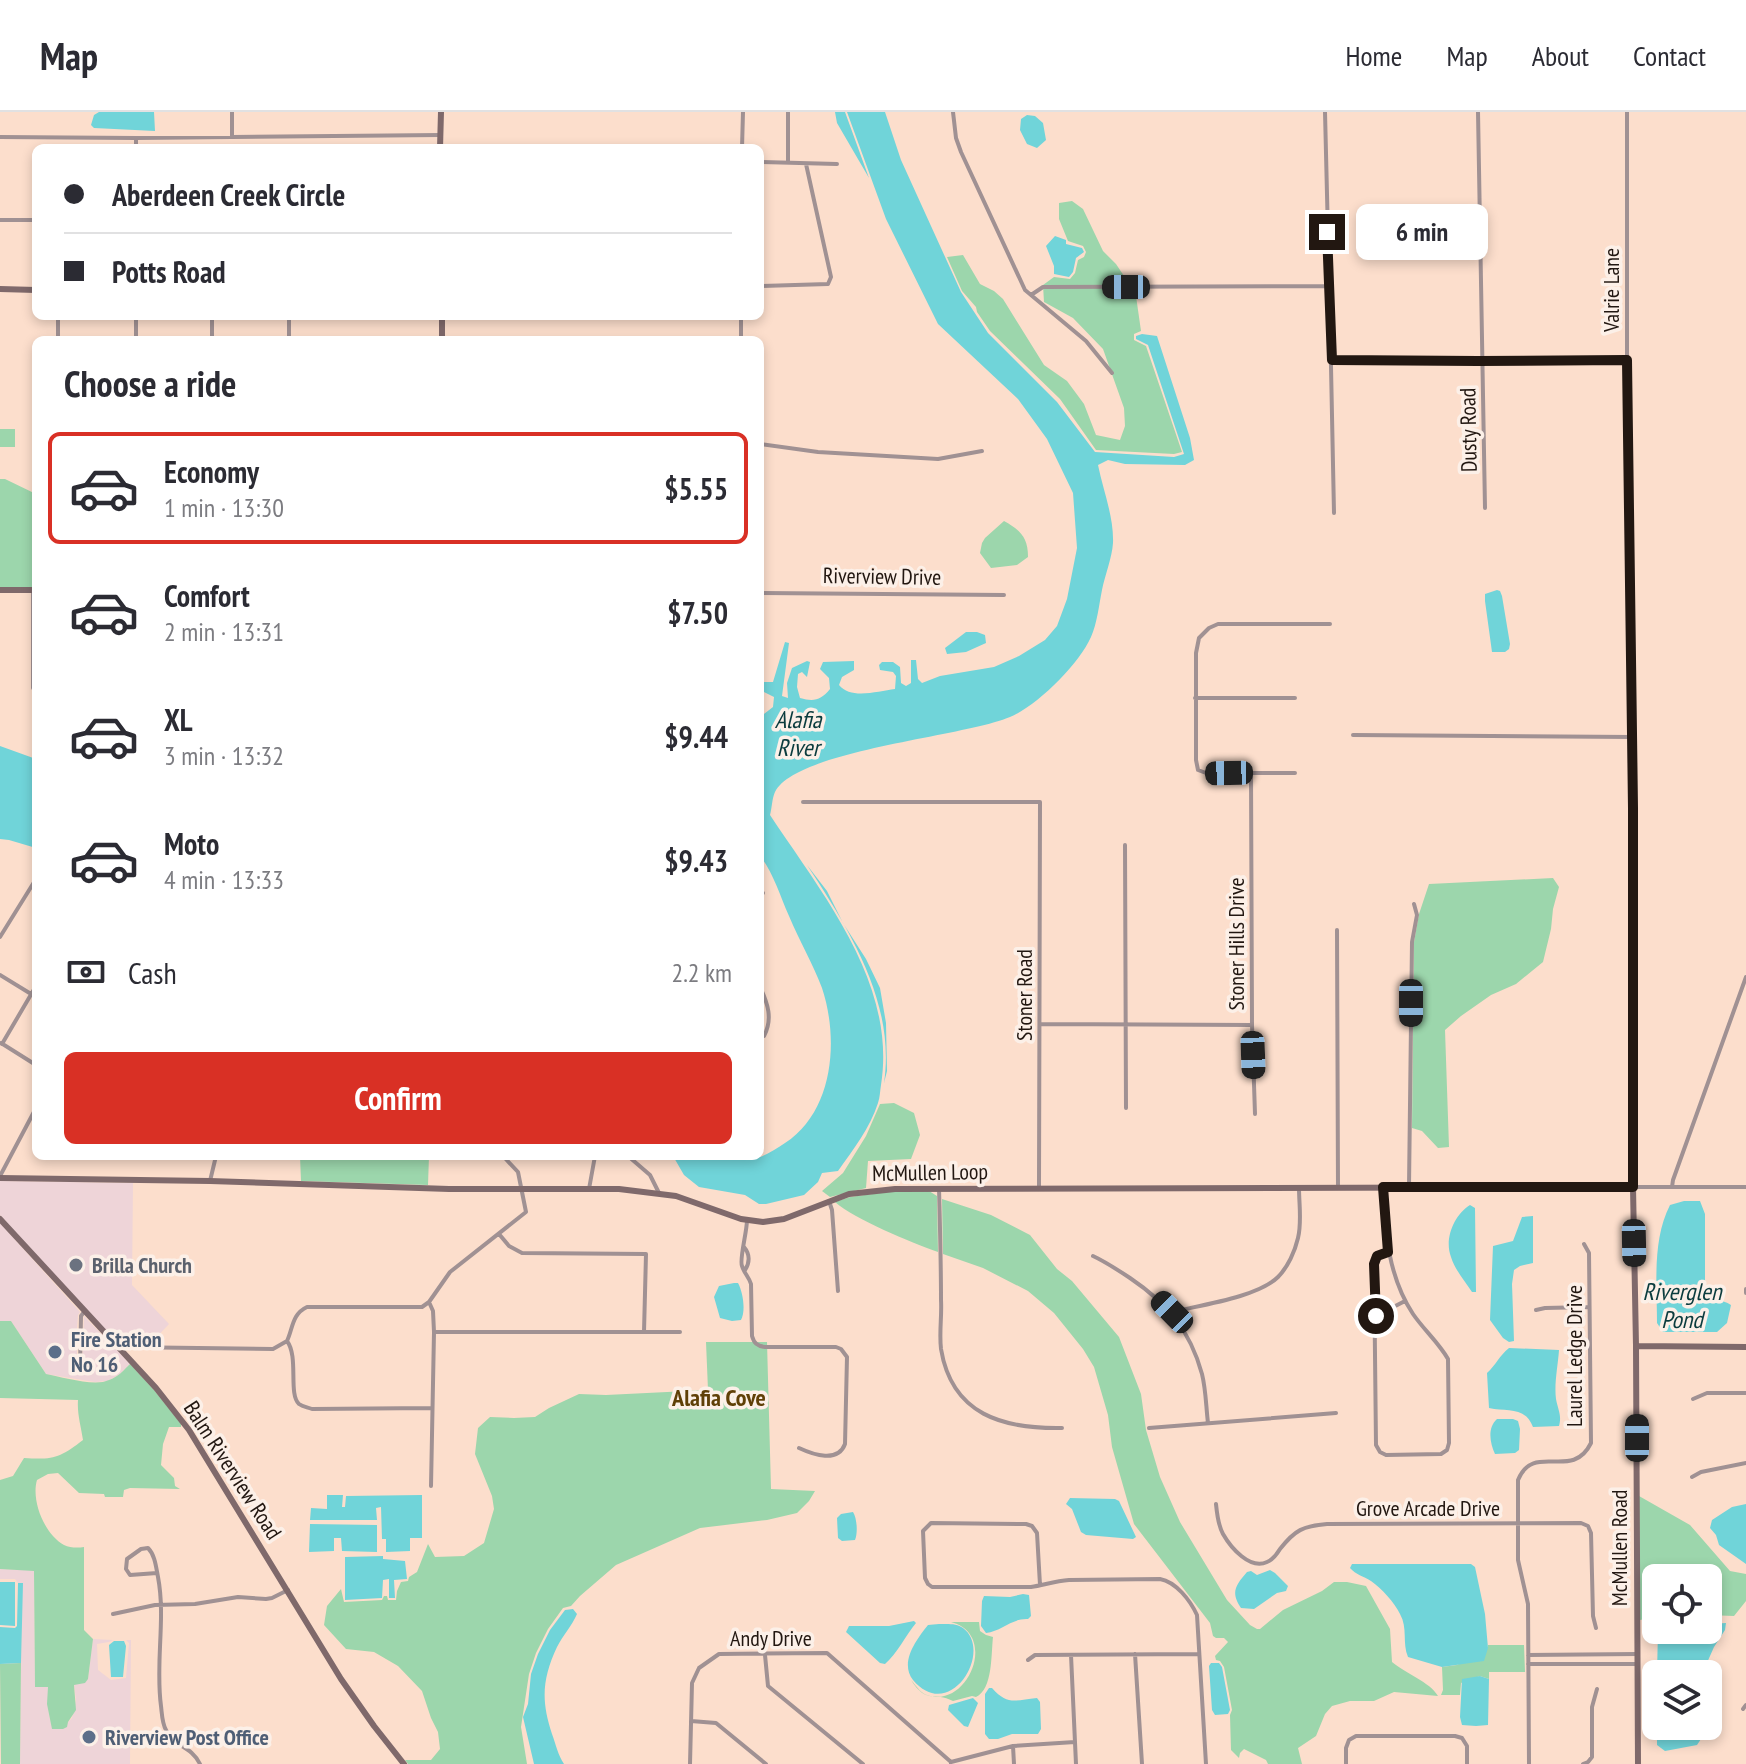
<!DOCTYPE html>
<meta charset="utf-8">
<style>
body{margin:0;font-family:"PT Sans Narrow",sans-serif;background:#f7f7f7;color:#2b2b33;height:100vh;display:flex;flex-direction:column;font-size:30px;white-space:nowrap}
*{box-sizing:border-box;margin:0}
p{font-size:26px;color:#7c7c81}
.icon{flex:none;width:44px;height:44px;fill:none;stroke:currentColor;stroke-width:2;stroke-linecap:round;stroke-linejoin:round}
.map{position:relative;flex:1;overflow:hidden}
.sheet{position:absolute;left:32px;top:224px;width:732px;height:824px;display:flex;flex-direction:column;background:#fff;border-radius:12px;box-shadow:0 4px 12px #0003}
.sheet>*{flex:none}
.guide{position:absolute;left:32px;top:32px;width:732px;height:176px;border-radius:12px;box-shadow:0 4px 12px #0003;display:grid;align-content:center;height:176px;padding:0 32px;background:#fff}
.buttons{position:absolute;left:1642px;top:1452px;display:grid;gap:16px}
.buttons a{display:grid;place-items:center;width:80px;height:80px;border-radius:12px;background:#fff;box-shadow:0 4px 12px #0003;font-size:40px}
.end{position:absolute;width:36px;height:36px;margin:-18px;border:10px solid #221711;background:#fff;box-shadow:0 0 0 4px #fff}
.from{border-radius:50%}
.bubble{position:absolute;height:56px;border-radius:12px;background:#fff;box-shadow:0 4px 12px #0003;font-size:26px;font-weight:600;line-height:56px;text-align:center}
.car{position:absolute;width:24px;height:48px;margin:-24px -12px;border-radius:10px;box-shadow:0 0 6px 2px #0007;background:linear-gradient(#222 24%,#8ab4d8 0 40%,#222 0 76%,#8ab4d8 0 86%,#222 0)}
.guide b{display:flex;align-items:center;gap:28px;height:76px;font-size:30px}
.guide b+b{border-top:2px solid #e1e1e2}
.guide i{width:20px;height:20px;background:#2b2b33}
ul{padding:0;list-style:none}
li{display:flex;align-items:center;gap:24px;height:112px;margin:0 16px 12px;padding:0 16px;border:4px solid transparent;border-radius:12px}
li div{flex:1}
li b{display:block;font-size:30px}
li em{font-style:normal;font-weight:600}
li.on{border-color:#d93025}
li>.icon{width:72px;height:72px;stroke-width:1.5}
h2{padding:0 32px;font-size:36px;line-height:96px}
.pay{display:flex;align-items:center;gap:20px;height:88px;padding:0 32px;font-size:30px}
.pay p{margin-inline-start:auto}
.action{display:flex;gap:16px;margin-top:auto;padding:16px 32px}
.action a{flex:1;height:92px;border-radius:12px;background:#d93025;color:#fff;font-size:32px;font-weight:600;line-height:92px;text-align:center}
header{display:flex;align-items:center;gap:48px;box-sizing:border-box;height:112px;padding:0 40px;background:#fff;border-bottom:2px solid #e1e1e2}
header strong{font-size:38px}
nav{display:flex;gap:44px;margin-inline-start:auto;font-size:28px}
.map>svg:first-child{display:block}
.commercial{fill:#eed4d8}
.green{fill:#9cd6ac}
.water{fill:#70d4d9}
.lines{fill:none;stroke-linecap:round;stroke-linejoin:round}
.street{stroke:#a09193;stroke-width:4}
.secondary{stroke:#7f696b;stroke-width:6}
.route{stroke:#221711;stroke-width:10}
.worship-dot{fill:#6b7280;stroke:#fcf0e8;stroke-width:3}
.service-dot{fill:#5c6f8a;stroke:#fcf0e8;stroke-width:3}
.labels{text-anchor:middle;stroke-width:7;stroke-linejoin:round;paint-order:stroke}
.street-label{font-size:22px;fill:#221711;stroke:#fcf0e8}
.worship-label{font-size:22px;font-weight:bold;fill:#5b616d;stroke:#fcf0e8;text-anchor:start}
.service-label{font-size:22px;font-weight:bold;fill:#4e5e75;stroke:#fcf0e8;text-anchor:start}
.water-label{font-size:24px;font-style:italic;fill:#0b3c3e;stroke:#fcf0e8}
.neighbourhood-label{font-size:24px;font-weight:bold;fill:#604007;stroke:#fcf0e8}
</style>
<header>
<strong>Map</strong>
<nav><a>Home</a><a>Map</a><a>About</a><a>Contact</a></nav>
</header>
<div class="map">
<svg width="1746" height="1652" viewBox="0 0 1746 1652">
<rect width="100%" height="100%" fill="#fcdecc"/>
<!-- commercial -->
<path class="commercial" d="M0 1069 133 1071 132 1173 169 1212 149 1233H118L0 1103Z
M0 1111 80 1200 78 1203 77 1216V1258L82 1257 84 1204 130 1252 120 1262 108 1269 95 1270 46 1262 11 1209H0Z
M0 1457 34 1458 35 1574 48 1575 50 1608 68 1610 72 1606 76 1588 74 1572 88 1567 93 1527 113 1528 109 1530 97 1532 98 1558 111 1568 126 1566 129 1531 126 1528H131L130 1652H20L22 1472 18 1471 15 1467H0Z"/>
<!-- green -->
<path class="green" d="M1072 89 1083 97 1103 139 1116 152 1130 173 1136 184 1141 219 1134 222V228L1146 234 1147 237 1182 340 1174 342 1096 338 1060 287 990 219 977 200 976 195 962 179 947 145 963 143 980 172 994 179 1003 187 1044 253 1067 269 1084 292 1096 323 1120 328 1125 314 1124 296 1103 237 1073 206 1044 190 1043 173 1054 165 1070 167 1075 161 1078 148 1084 145 1086 140 1083 134 1068 129 1059 107V91Z
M0 317H15V335H0Z
M0 367H5L36 382V475H0Z
M1004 409C1020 418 1028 425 1028 445L1017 453 991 456 980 441 982 431 985 426Z
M1553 766 1559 775 1553 797 1551 817 1543 850 1516 872 1491 883 1461 904 1445 918 1449 1035 1438 1036 1422 1019 1412 1016 1414 830 1419 802 1429 772Z
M894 991 914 1001 920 1023 911 1047 868 1049 866 1076 830 1085 822 1079 843 1061 866 1024 880 992Z
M300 1044H429L428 1073 301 1069Z
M895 1079H929L937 1084 938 1140C910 1130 856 1108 835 1090L850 1085Z
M942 1087 991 1103 1030 1123 1057 1157 1072 1169 1119 1225 1141 1282 1146 1318 1160 1365 1180 1410 1227 1488 1250 1513 1257 1517H1260L1283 1498 1322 1479 1334 1470H1347L1366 1474 1390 1517 1392 1550C1405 1561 1430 1570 1438 1584L1394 1580 1374 1589H1350L1332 1594 1325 1602 1316 1624 1298 1636 1302 1652H1268L1266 1648 1244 1637 1240 1641 1239 1646 1231 1638 1230 1603 1232 1598 1224 1555 1220 1549 1216 1548 1215 1544 1228 1530 1224 1526H1216L1213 1524 1210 1511 1134 1412 1112 1335 1108 1303 1094 1255 1083 1237 1054 1201 1028 1179 983 1156 943 1142Z
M0 1209H11L46 1262C62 1265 95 1275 109 1268 118 1265 124 1258 130 1252L154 1278 181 1312V1315H169L163 1332 161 1353 174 1366 175 1374 180 1377 130 1376 124 1378 123 1385H105L104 1382 79 1381 58 1361 48 1362 37 1368C31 1388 44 1422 64 1433 70 1436 78 1436 84 1435V1518L93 1527 88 1567 85 1571 74 1573 76 1598 68 1610 67 1615 63 1617H52L47 1592 48 1575H35L34 1459 0 1457V1368L13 1364 24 1346C53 1348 60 1346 83 1328 81 1314 77 1302 78 1288L0 1286Z
M706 1230H767L771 1377 815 1379 809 1389 797 1401 767 1408 700 1416 616 1453 580 1484 571 1494 563 1496 548 1517 536 1541 529 1562 521 1615 527 1652H408L405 1648H431L440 1637 438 1620 431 1606 422 1579 398 1554 374 1540 346 1537 324 1513 327 1494 341 1477 344 1490 382 1488 384 1484H387L388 1488H396L397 1479 401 1470 408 1469 409 1465 417 1460 428 1432 435 1445 464 1444 484 1431 494 1397 492 1384 475 1342 478 1316 490 1305 514 1306 535 1305 549 1296 579 1282 606 1283 708 1278Z
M1639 1384 1690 1413 1730 1459 1746 1462V1489L1734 1504 1708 1503V1466H1656V1505L1640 1508Z
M951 1510H979L980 1519 986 1523 993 1525C991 1542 993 1577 976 1585L972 1584 953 1589C934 1579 927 1593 911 1568 917 1575 921 1582 930 1584 969 1594 998 1522 951 1510Z
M1488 1533H1524L1525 1560H1489V1567L1480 1564 1461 1571 1460 1583H1441L1443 1578 1442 1555 1457 1553 1488 1536Z
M21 1551 20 1652H1L0 1552Z"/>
<!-- water -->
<path class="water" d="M99 0H154L155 19 94 16 91 13 94 3Z
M835 0H845L869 66 837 11Z
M847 0H885L901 48 961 180 988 221 1057 290 1095 340 1174 345 1184 342 1148 233 1136 227V224L1142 222 1157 224 1190 326 1194 348 1185 353 1125 352 1108 348 1098 353C1103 378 1114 405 1113 431 1112 446 1105 463 1102 478 1099 493 1097 512 1091 525 1079 552 1037 594 1010 605 963 625 796 638 775 680 772 686 772 696 770 703 823 783 897 872 881 973 880 979 880 985 878 991 870 1016 853 1038 838 1059L822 1061 818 1070 804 1083 766 1092H759L745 1083 699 1075 684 1063 673 1044H741C757 1051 771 1040 785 1031 834 999 839 927 822 876 813 852 799 828 789 804 780 784 773 760 760 744V605L773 595 774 585 760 578V570H773L785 530 789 531 782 584 788 586 787 571 792 556 807 549 810 550 807 565 802 560 798 562 797 575 800 586C814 590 821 588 830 577L829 566 820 557 823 550 854 549V558L842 565 839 573C851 588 878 579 895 577L896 564 893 560 880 558 879 553 882 550H893L900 555 901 571 906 574 911 571V548H916L918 567 922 571 940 564 994 555 1019 544 1045 528 1057 514 1067 487 1077 436 1073 381 1047 327 1018 287 938 212 886 107Z
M1027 3 1035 4 1043 11 1046 28 1037 36 1027 32 1020 18 1021 7Z
M1055 124 1066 128V132L1082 136 1084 140 1076 146 1073 160 1069 165 1054 162V154L1046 134Z
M1497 478 1500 479 1502 484 1510 532 1509 537 1505 540H1492L1485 489V482Z
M966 520H977L985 523 986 531 966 540 947 542 945 536Z
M0 634 36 647V736L9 728 0 727Z
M807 753 827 779 843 811 866 847 880 876 886 911 887 959 884 971C896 891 849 817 807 753Z
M1684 1089H1700L1705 1102V1183C1713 1189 1722 1187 1731 1193L1727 1211 1717 1220H1663L1657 1211C1657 1173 1652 1128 1670 1093Z
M1470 1093 1475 1096 1476 1180H1472C1465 1169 1455 1158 1451 1145 1444 1127 1454 1103 1470 1093Z
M1533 1104V1151L1520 1154 1514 1158 1512 1172 1514 1229 1509 1230 1503 1226 1490 1208 1493 1134 1513 1129 1522 1105Z
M734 1171H738C743 1180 746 1199 741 1208L732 1209 720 1206 714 1185 719 1174Z
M1509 1236 1559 1238C1558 1253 1554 1272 1556 1287 1558 1298 1562 1303 1559 1314L1533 1315C1525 1294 1507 1300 1489 1296L1487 1261C1496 1253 1499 1244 1509 1236Z
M1497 1307H1513L1518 1309 1520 1317 1519 1338 1515 1341 1495 1342C1490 1331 1487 1316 1497 1307Z
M327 1383H343L342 1395H345L346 1384 422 1383V1426H410V1439L386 1440V1427H382L381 1395 376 1396 377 1408H310L311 1396 327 1397Z
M1070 1386 1115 1387 1119 1389 1136 1425 1133 1427 1086 1423 1081 1420 1072 1397 1066 1392Z
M1746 1392V1452L1719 1433 1716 1423 1710 1416 1712 1408 1732 1395Z
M853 1400C857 1406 858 1421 855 1428L842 1429 838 1426 837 1406 841 1402Z
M310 1412 377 1413V1440L342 1439 341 1426H334V1439L309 1440Z
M383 1444V1447L405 1449 407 1467 394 1468 395 1486H389V1467L383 1468 382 1486 345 1488V1445Z
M1352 1452H1471L1475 1455 1485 1502 1488 1536 1484 1549 1442 1555 1408 1545C1402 1531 1408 1516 1400 1502 1395 1491 1381 1476 1371 1469 1363 1464 1356 1463 1350 1456Z
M1270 1458 1275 1461 1288 1474 1286 1479 1277 1481 1254 1497 1241 1496C1230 1480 1236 1473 1247 1460L1251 1459 1257 1463Z
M0 1470H15V1514L0 1513Z
M18 1471H23L21 1551 0 1552V1515L15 1516 17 1514Z
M1023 1482 1029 1483 1031 1504 1028 1507C1012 1506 1002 1519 986 1521L981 1514 982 1489 984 1484 1010 1485Z
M573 1497 577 1502C572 1514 563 1523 557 1535 542 1567 541 1589 552 1622 556 1633 558 1643 564 1652H534L523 1605 528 1592 531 1562 538 1542 550 1518 565 1498Z
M914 1509 916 1511C906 1523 897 1542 885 1552L880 1551 846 1520 849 1514H889Z
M1726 1511 1725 1518 1714 1535 1702 1562H1657L1658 1518H1708V1512Z
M939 1512C947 1512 957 1511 963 1516 994 1539 950 1612 913 1568 899 1550 917 1527 928 1513Z
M114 1529H124L126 1534 123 1565H111L109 1533Z
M1211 1551H1219L1222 1555 1230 1598 1228 1602 1215 1603 1212 1598 1209 1554Z
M1480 1564 1489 1567 1488 1613 1476 1614 1462 1613 1460 1605 1462 1567Z
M989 1576H992C1008 1594 1015 1588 1037 1586L1040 1590 1041 1617 1038 1622H1012L998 1627H989L985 1622V1582Z
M973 1586 978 1591 968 1615 964 1614 948 1598 949 1593Z
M1657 1614H1698L1701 1627 1697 1633 1665 1639 1657 1633Z"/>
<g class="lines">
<!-- street -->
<path class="street" d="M953 0 956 26 961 40 1025 178 1086 229 1112 261
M1325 0C1328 134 1332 267 1334 401
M1478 0 1485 396
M1627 0V248L1633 696V1075H1746
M232 24V0
M0 25 136 26 441 23
M136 26V36
M742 36 743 0
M760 50 837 52
M788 51V0
M0 108H36
M760 174 828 172 831 165 806 52
M1031 183 1043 175 1328 174
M58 204V228
M136 204V228
M212 204V228
M289 228V204
M741 228V204
M1332 248 1483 249 1627 248
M760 332 818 340 938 347 982 339
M33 478V576
M760 481 1004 483
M1195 586H1295
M1353 623 1632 625
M1251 661 1252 913 1255 1002
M1295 661H1206L1198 658 1196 648V541L1199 526 1209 516 1218 512H1330
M803 690H1040L1039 1075
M1125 733 1126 996
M760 781H763
M1337 818 1338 1075
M0 825 36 767
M0 863 36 885
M760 875C768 892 773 907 764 924
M1040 912 1252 913
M1 931 36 953
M2 932 36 874
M628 1044 650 1063 659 1081
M0 1064 36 996
M210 1069 216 1044
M1383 1075C1385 1120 1388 1164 1413 1202 1424 1218 1439 1231 1448 1247L1449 1331 1447 1338 1441 1342 1386 1343 1380 1340 1376 1333 1374 1152 1377 1144 1388 1140
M1409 1075 1412 830 1417 803 1414 792
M1672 1075 1673 1068 1746 865
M939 1076C940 1113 941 1151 941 1188 942 1204 939 1221 941 1237 952 1303 1003 1317 1062 1316
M589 1077 595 1044
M829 1089 832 1098 838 1179
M747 1108C747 1120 739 1148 742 1154 744 1161 749 1165 751 1172L752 1224C754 1231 757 1234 765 1235H836L841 1237 847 1245 845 1332C838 1351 814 1343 799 1336
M499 1122 509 1134 522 1141 646 1142 644 1220
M744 1135C750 1142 750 1151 745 1158
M1093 1144C1106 1150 1118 1158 1130 1166 1167 1191 1190 1218 1202 1262 1206 1278 1206 1295 1208 1311
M1746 1177V1181
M429 1190 433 1199 434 1220 431 1374
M1536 1198 1545 1196 1589 1195
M1172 1200C1201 1193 1258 1185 1278 1165 1288 1155 1295 1139 1298 1126 1302 1110 1299 1092 1299 1076
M1376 1204 1405 1189
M434 1220H680
M287 1229C299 1245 288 1282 299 1292 303 1295 307 1295 312 1297L432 1296
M120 1235 273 1237 287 1229C293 1216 292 1202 307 1195H422L429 1190 450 1160 526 1100 518 1060 503 1044
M80 1255 81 1204 84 1200
M1693 1287 1707 1281H1746
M1149 1316 1336 1301
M1692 1365 1701 1360 1746 1351
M1216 1392C1217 1402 1218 1413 1223 1422 1231 1436 1250 1458 1267 1450 1272 1448 1277 1442 1280 1437 1295 1418 1303 1414 1327 1412L1581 1411 1588 1414 1591 1421 1593 1504 1596 1516
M157 1461 130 1463 126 1457 127 1447 141 1437 148 1436C155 1443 156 1455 158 1465 166 1507 155 1551 161 1594 162 1602 162 1611 166 1618 173 1635 191 1633 200 1652
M1040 1473 1037 1421 1032 1414 1026 1412 931 1411 923 1419 925 1466 928 1472 932 1475H1031C1044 1473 1055 1469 1069 1468L1160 1467C1176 1470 1190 1488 1197 1503L1206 1652
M113 1502 155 1493 195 1492 238 1485 266 1487 272 1486 288 1478
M1135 1542 1142 1652
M765 1543 768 1574 863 1652
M1071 1543 1076 1652
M1528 1543 1637 1542
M1028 1548 1035 1543 1199 1542
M1528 1552H1638
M1743 1597 1746 1593
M691 1609 716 1611 766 1652
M1013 1634 1014 1652
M951 1650 1013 1634 1075 1630
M690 1652 692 1571 699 1556 719 1542 827 1541 951 1650V1652
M1346 1652V1636L1349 1628 1356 1624H1455L1462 1626 1467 1634V1652
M1529 1652 1528 1492 1518 1448V1368C1534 1329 1572 1370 1591 1331L1589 1141 1584 1132
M1583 1652 1588 1650 1592 1645V1595L1597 1577"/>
<!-- secondary -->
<path class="secondary" d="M440 36 441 0
M0 177 36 178
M442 228V204
M0 478H36
M0 1066 210 1069 449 1077H619L676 1084 741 1107 763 1110 784 1107 849 1082 895 1077 1633 1075 1636 1234 1638 1652
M0 1107 156 1276 189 1318 341 1567 374 1614 404 1652
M1636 1234 1746 1235"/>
</g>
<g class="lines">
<!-- route -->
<path class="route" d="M1327 120 1332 248 1478 249 1627 248 1633 696V1075H1383L1388 1140 1377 1144 1374 1152 1376 1204"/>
</g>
<!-- markers -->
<circle class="worship-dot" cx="76" cy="1153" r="8"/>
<g class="service-dot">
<circle cx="55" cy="1240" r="8"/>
<circle cx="89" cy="1625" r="8"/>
</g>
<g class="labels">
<!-- street labels -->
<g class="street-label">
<text transform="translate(1611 178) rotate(-90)" y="8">Valrie Lane</text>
<text transform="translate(1468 318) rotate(-91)" y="8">Dusty Road</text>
<text transform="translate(882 464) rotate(1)" y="8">Riverview Drive</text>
<text transform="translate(1236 832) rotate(-90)" y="8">Stoner Hills Drive</text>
<text transform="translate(1024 883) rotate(-90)" y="8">Stoner Road</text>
<text transform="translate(930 1060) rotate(-1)" y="8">McMullen Loop</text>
<text transform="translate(1574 1244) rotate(-90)" y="8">Laurel Ledge Drive</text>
<text transform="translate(233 1358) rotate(57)" y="8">Balm Riverview Road</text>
<text x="1428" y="1404">Grove Arcade Drive</text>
<text transform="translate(1619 1436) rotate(-90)" y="8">McMullen Road</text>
<text x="771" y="1534">Andy Drive</text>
</g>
<!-- worship labels -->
<g class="worship-label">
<text x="92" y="1161">Brilla Church</text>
</g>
<!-- service labels -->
<g class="service-label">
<text x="71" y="1235">Fire Station<tspan x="71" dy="25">No 16</tspan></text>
<text x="105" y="1633">Riverview Post Office</text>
</g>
<!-- water labels -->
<g class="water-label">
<text x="798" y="616">Alafia<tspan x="798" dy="28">River</tspan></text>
<text x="1682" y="1188">Riverglen<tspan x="1682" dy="28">Pond</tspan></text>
</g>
<!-- neighbourhood labels -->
<g class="neighbourhood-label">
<text x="719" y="1294">Alafia Cove</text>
</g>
</g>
</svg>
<div class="buttons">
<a><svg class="icon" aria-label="locate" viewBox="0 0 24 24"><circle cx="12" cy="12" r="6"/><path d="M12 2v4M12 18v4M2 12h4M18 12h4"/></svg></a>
<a><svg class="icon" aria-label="layers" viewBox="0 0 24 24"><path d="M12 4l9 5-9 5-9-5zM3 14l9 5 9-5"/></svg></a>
</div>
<i class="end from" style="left:1376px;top:1204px"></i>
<i class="end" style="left:1327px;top:120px"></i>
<div class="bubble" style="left:1356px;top:92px;width:132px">6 min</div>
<i class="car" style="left:1126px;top:175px;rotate:270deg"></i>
<i class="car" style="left:1229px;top:661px;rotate:269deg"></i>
<i class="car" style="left:1411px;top:891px;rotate:180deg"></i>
<i class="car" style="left:1253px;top:943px;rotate:178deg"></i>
<i class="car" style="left:1634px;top:1131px;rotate:179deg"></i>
<i class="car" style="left:1172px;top:1200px;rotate:315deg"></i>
<i class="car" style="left:1637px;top:1326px;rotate:0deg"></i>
<div class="guide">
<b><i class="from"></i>Aberdeen Creek Circle</b>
<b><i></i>Potts Road</b>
</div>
<section class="sheet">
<h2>Choose a ride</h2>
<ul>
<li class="on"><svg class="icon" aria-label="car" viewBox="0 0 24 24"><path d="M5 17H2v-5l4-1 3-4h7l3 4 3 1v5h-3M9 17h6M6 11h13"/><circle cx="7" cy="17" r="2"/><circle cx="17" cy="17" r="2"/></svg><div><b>Economy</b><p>1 min · 13:30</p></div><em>$5.55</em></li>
<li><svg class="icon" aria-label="car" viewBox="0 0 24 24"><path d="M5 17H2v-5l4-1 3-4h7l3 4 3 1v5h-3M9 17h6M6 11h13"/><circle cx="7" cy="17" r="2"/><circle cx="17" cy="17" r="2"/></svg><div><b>Comfort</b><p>2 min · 13:31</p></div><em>$7.50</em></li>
<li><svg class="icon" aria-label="car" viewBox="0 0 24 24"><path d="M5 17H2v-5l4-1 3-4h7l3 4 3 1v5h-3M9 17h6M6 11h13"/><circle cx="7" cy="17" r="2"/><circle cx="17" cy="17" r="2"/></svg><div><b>XL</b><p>3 min · 13:32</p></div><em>$9.44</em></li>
<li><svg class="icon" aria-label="car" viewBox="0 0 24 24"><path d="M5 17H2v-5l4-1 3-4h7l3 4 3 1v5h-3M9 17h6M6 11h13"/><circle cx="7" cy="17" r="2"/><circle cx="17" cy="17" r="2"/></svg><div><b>Moto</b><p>4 min · 13:33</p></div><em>$9.43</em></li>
</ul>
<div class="pay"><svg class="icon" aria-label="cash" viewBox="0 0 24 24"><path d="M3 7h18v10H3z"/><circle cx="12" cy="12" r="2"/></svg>Cash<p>2.2 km</p></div>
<div class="action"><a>Confirm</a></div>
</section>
</div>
